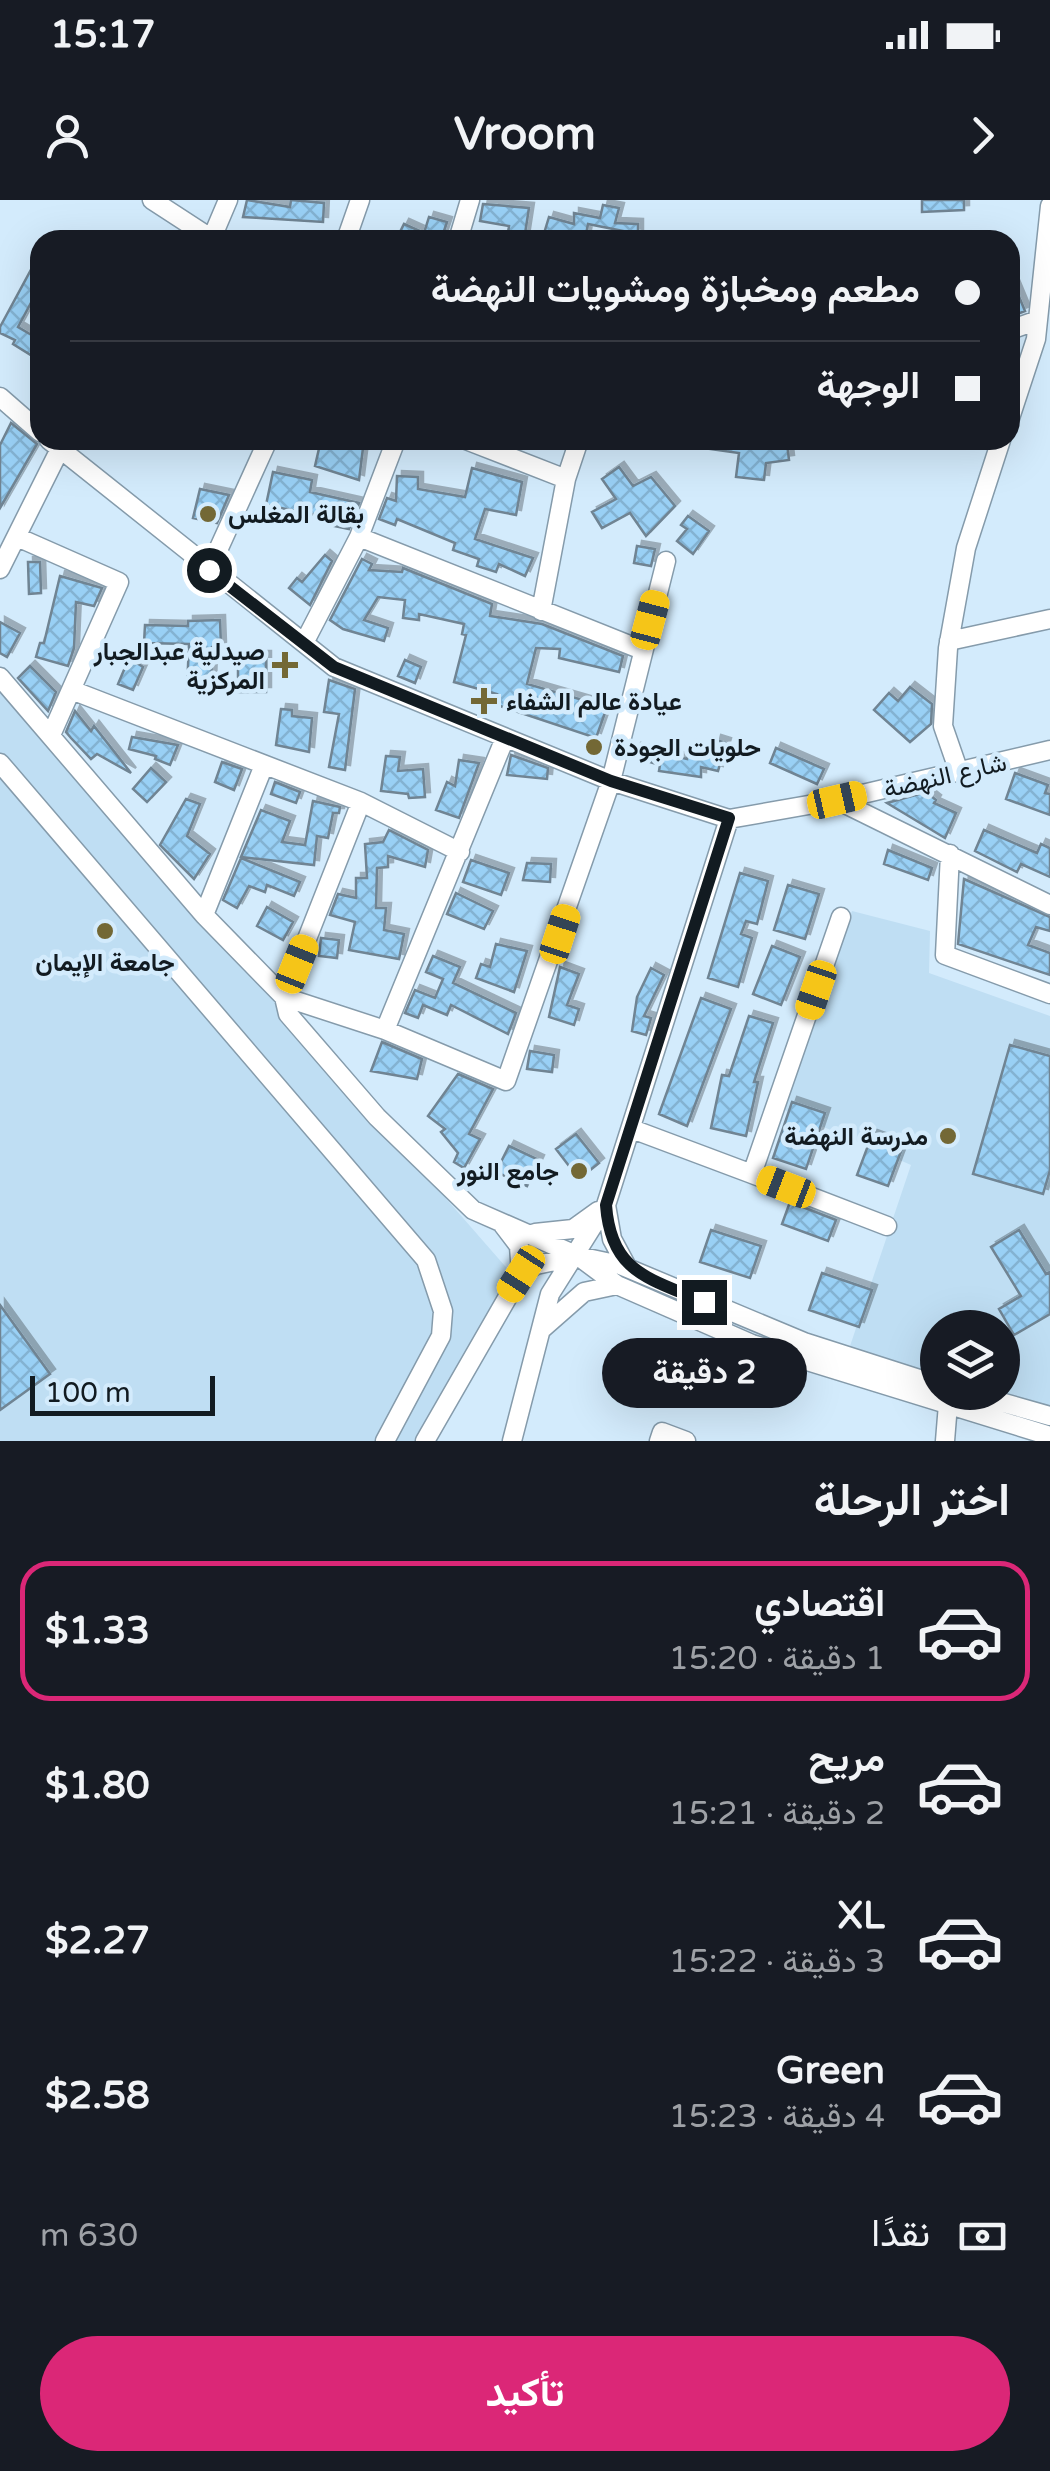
<!DOCTYPE html>
<html lang="ar">
<meta charset="utf-8">
<style>
body{margin:0;font-family:"Varela Round",Vazirmatn,sans-serif;background:#20242c;color:#f1f3f6;direction:rtl;height:100vh;display:flex;flex-direction:column;font-size:38px;white-space:nowrap}
*{box-sizing:border-box;margin:0}
p{font-size:32px;color:#9ea1a6}
.icon{flex:none;width:55px;height:55px;fill:none;stroke:currentColor;stroke-width:2;stroke-linecap:round;stroke-linejoin:round}
.map{position:relative;height:1241px;overflow:hidden;direction:ltr}
.panel{display:flex;flex-direction:column;background:#171b24;flex:1}
.panel>*{flex:none}
.hud{position:absolute;left:30px;top:30px;width:990px;height:220px;border-radius:30px;box-shadow:0 10px 40px #0002;direction:rtl;display:grid;align-content:center;height:220px;padding:0 40px;background:#171b24}
.buttons{position:absolute;left:920px;top:1110px;display:grid;gap:20px}
.buttons a{display:grid;place-items:center;width:100px;height:100px;border-radius:50%;background:#171b24;box-shadow:0 10px 40px #0002;font-size:50px}
.scale{position:absolute;left:30px;bottom:25px;width:185px;box-sizing:border-box;padding-left:10px;border:5px solid #121b21;border-top:0;font-size:28px;line-height:35px;white-space:nowrap;color:#121b21;-webkit-text-stroke:8px #d3ebfc;paint-order:stroke}
.end{position:absolute;width:45px;height:45px;margin:-22px;border:12px solid #121b21;background:#fff;box-shadow:0 0 0 5px #fff}
.from{border-radius:50%}
.bubble{position:absolute;height:70px;border-radius:35px;background:#171b24;box-shadow:0 10px 40px #0002;font-size:32px;font-weight:700;line-height:70px;text-align:center;direction:rtl}
.car{position:absolute;width:30px;height:60px;margin:-30px -15px;border-radius:12px;box-shadow:0 0 8px 2px #0007;background:linear-gradient(#f5c518 24%,#345 0 40%,#f5c518 0 76%,#345 0 86%,#f5c518 0)}
.hud b{display:flex;align-items:center;gap:35px;height:95px;font-size:38px}
.hud b+b{border-top:2px solid #363941}
.hud i{width:25px;height:25px;background:#f1f3f6}
ul{padding:0;list-style:none}
li{display:flex;align-items:center;gap:30px;height:140px;margin:0 20px 15px;padding:0 20px;border:5px solid transparent;border-radius:30px}
li div{flex:1}
li b{display:block;font-size:38px}
li em{font-style:normal;font-weight:700}
li.active{border-color:#db2777}
li>.icon{width:90px;height:90px;stroke-width:1.5}
h2{padding:0 40px;font-size:45px;line-height:120px}
.pay{display:flex;align-items:center;gap:25px;height:110px;padding:0 40px;font-size:38px}
.pay p{margin-inline-start:auto}
.action{display:flex;gap:20px;margin-top:auto;padding:20px 40px}
.action a{flex:1;height:115px;border-radius:60px;background:#db2777;color:#fff;font-size:40px;font-weight:700;line-height:115px;text-align:center}
.status{display:flex;justify-content:space-between;align-items:center;height:70px;padding:0 50px;background:#171b24;direction:ltr}
.status svg{height:28px;fill:currentColor}
header{display:flex;justify-content:space-between;align-items:center;height:130px;padding:0 40px;background:#171b24;font-size:45px;font-weight:700}
.map>svg:first-child{display:block}
.built{fill:#bfdef3}
.building{fill:url(#building-cross-hatch);stroke:#6f8493;stroke-width:2.5;filter:url(#shadow)}
.lines{fill:none;stroke-linecap:round;stroke-linejoin:round}
.minor-casing{stroke:#859bab;stroke-width:21}
.minor{stroke:#fff;stroke-width:18}
.route{stroke:#121b21;stroke-width:12}
.poi-dot{fill:#736835;stroke:#d3ebfc;stroke-width:4}
.labels{text-anchor:middle;stroke-width:9;stroke-linejoin:round;paint-order:stroke}
.poi-label{font-size:25px;font-weight:bold;fill:#121b21;stroke:#d3ebfc;text-anchor:start}
.street-label{font-size:25px;fill:#121b21;stroke:#d3ebfc}
</style>
<div class="status"><b>15:17</b><svg viewBox="0 0 49 12"><path d="M0 12V9h3v3zM5 12V6h3v6zM10 12V3h3v9zM15 12V0h3v12zM26 1h20v11H26zM47 4h2v5h-2z"/></svg></div>
<header><svg class="icon" aria-label="forward" viewBox="0 0 24 24"><path d="M9 5l7 7-7 7"/></svg>Vroom<svg class="icon" aria-label="person" viewBox="0 0 24 24"><circle cx="12" cy="8" r="4"/><path d="M4 21q1-7 8-7t8 7"/></svg></header>
<div class="map">
<svg width="1050" height="1241" viewBox="0 0 1050 1241">
<defs>
<pattern id="building-cross-hatch" width="8" height="8" patternUnits="userSpaceOnUse" patternTransform="scale(2.5)"><rect width="8" height="8" fill="#99d0f5"/><path d="M0 0l8 8M0 8l8-8" fill="none" stroke="#83b2d2"/></pattern>
<filter id="shadow"><feDropShadow dx="5" dy="-5" stdDeviation="0" flood-color="#0004"/></filter>
</defs>
<rect width="100%" height="100%" fill="#d3ebfc"/>
<!-- built -->
<path class="built" d="M0 488 511 1073 419 1241H0Z
M852 711 930 731 929 773 1050 816V1213L982 1193 1002 1192V1128H938L937 1179 848 1152 911 965 780 908Z"/>
<!-- building -->
<path class="building" d="M247 0 290 7 291 0 324 3 323 22 243 17Z
M922 0H964V10L922 12Z
M483 4 529 8 524 40 507 39 509 26 480 21Z
M603 5 619 8 615 23 638 24V34L588 24 585 40H542L549 17 574 24V13L600 18Z
M429 17 447 22 441 40H396L404 24 424 33Z
M40 53V86L18 127 40 140 34 157 13 144 15 140 0 133V127Z
M1010 75 1025 111 1010 117Z
M11 223 37 244 0 308V245Z
M321 240H364L359 280 315 266Z
M711 240H768L766 246 787 243 789 260 766 263 764 280 736 277 739 253 710 249Z
M619 267 633 286 651 277 675 306 646 336 630 313 602 328 592 312 616 299 602 279Z
M472 268 522 282 516 315 485 309 475 339 533 358 525 376 499 364 496 372 477 366 479 359 453 350 455 343 397 319 395 325 379 319 387 298 396 301 397 276 418 277V289L465 297Z
M273 272 312 280 310 292 359 303 349 329 320 323 321 316 266 305Z
M200 289 229 295 217 323 193 318Z
M688 316 709 331 693 354 677 341 687 329 681 325Z
M637 346 655 349 651 366 634 363Z
M325 355 332 361 310 405 289 388 297 378 302 382Z
M362 359 372 364 369 370 402 372 403 368 492 404 490 416 542 424 623 456 619 472 559 458 560 449 536 448 527 484 607 507 596 538 494 504 497 494 454 482 466 435 462 434 464 424 419 414V420L403 418 405 400 378 397 364 420 388 428 384 441 343 429 330 420Z
M28 362H40L41 393 29 394Z
M60 376 102 388 94 406 76 402 74 448 68 466 36 457 40 443H44Z
M220 420 221 447H212L204 456H212L211 488H187L189 444 144 443 145 425 188 426V421Z
M0 422 20 433 7 457 0 453Z
M238 456H266V492H238Z
M129 458 143 467 133 490 118 484Z
M405 460 421 467 415 483 398 476Z
M30 466 56 492 48 511 18 478Z
M329 480 355 489 345 570 329 567 339 514 324 512Z
M910 487 932 504 931 524 910 542 874 510 889 493 898 501Z
M281 509 292 510V516L312 518 309 552 276 545Z
M75 511 91 531 94 526 131 573 97 554 91 559 71 538 66 532Z
M132 537 178 545 170 565 155 559 156 556 129 549Z
M716 540 726 543 718 571 701 567V577L659 571 660 565 633 557 636 548 687 559V553H713Z
M776 548 824 569 817 584 770 563Z
M511 555 548 568 547 579 507 575Z
M386 556 400 557 398 571 423 569 425 597 409 598 408 594 381 591Z
M459 560 479 563 459 618 436 610 447 582 455 586Z
M222 562 242 569 234 590 215 582Z
M151 568 166 582 147 602 133 589Z
M1015 573 1048 585 1045 593 1050 594V615L1006 599Z
M275 582 300 592 296 603 271 594Z
M926 592 936 600 934 603 956 613 945 638 887 603Z
M186 599 200 604 187 636 210 654 194 679 160 645Z
M313 601 340 607 339 613H333L328 638 317 636 314 665 241 657 261 610 290 621 282 642 305 645Z
M389 630 428 650 425 667 388 656V667L377 668 376 708H386L384 730 404 734 399 759 349 750 355 722 330 715 338 694 356 698V678H367L365 644 383 642Z
M984 630 1037 653 1041 644 1050 648V677L1021 664 1017 672 975 651Z
M888 650 932 668 928 680 884 664Z
M241 658 300 682 294 696 267 685 265 692 249 686 237 708 223 700Z
M471 660 509 673 501 695 463 682Z
M527 663 551 664 550 682 523 680Z
M740 673 768 681 757 724 746 721 741 734 752 738 738 787 708 778Z
M964 679 1050 717V731L1036 727 1028 745 1050 753V775L958 744Z
M788 685 819 694 805 739 774 730Z
M456 693 493 711 484 729 447 714Z
M267 707 293 722 283 740 257 726Z
M321 738 339 740 337 758 319 756Z
M496 744 527 751 514 792 476 778 481 764 490 767Z
M772 746 800 757 781 805 753 794Z
M433 756 460 767 453 783 516 813 508 834 451 805 447 815 423 805 418 818 405 813 415 790 435 798 443 779 426 772Z
M560 767 579 774 567 805 579 809 574 825 549 817Z
M651 768 664 775 644 816 651 818 646 835 632 831 637 797Z
M701 798 731 809 687 926 659 914Z
M749 816 773 823 754 882H758L746 936 711 928 722 875 729 876Z
M382 842 422 859 417 879 371 871Z
M1010 845 1050 856V970L1043 994 973 974Z
M530 851 554 855 552 872 527 869Z
M458 874 493 889 469 934 480 939 464 968 454 962 458 953 441 932 445 929 428 916Z
M792 902 825 913 806 969 773 958Z
M576 934 599 963 579 979 556 949Z
M872 935 903 946 888 986 857 975Z
M509 946 539 960 527 986 496 972Z
M790 1002 836 1020 828 1041 782 1024Z
M711 1030 761 1046 750 1078 700 1062Z
M1019 1030 1046 1074 1050 1072V1114L1014 1135 999 1109 1021 1096 991 1047Z
M822 1073 872 1090 859 1127 809 1110Z
M0 1105 50 1174 0 1210Z"/>
<g class="lines">
<!-- minor casing -->
<g class="minor-casing">
<path id="minor" d="M152 0 212 39
M211 40 228 0
M346 40 360 0
M458 40 470 0
M1010 130 1038 120
M0 197 40 232
M1010 218 1036 139 1050 6
M49 240 334 467 611 581 729 619 837 600 1050 550
M466 240 566 279
M17 337 119 382 51 535
M359 337 642 450
M0 369 60 249
M209 370 268 240
M541 411 566 279 579 240
M949 441 1050 419
M304 443 359 337 396 240
M0 477 204 715 264 565
M74 491 361 602 460 652
M0 563 426 1060 443 1111 441 1136 385 1241
M959 572 943 526 948 448 966 348 1001 240
M837 600 1050 705
M361 602 284 797 288 814 377 917 473 1010 578 1056 617 1085 752 1144 1050 1236
M950 654 945 755 1050 794
M204 715 284 797 385 830 506 881 611 581 666 361
M841 717 752 974 887 1026
M385 830 505 538
M632 929 752 974
M606 1005 612 1039 627 1067
M503 1025 519 1046 521 1074 525 1072
M535 1033 573 1029 598 1011
M543 1128 584 1092 617 1085
M965 1192 1050 1216
M425 1241 521 1074 536 1065 578 1056 620 1065 804 1142 938 1185
M512 1241 550 1094 606 1005 729 619
M659 1241 662 1232 686 1241
M945 1241 949 1192"/>
</g>
<!-- minor -->
<use href="#minor" class="minor"/>
</g>
<g class="lines">
<!-- route -->
<path class="route" d="M209 370 334 467 611 581 729 618 606 1005C611 1073 649 1078 704 1102"/>
</g>
<!-- markers -->
<g class="poi-dot">
<circle cx="208" cy="314" r="10"/>
<path d="M280 450h10v10h10v10h-10v10h-10v-10h-10v-10h10z"/>
<path d="M479 486h10v10h10v10h-10v10h-10v-10h-10v-10h10z"/>
<circle cx="594" cy="547" r="10"/>
<circle cx="105" cy="731" r="10"/>
<circle cx="948" cy="936" r="10"/>
<circle cx="579" cy="971" r="10"/>
</g>
<g class="labels">
<!-- poi labels -->
<g class="poi-label">
<text x="228" y="323">بقالة المغلس</text>
<text x="265" y="460" text-anchor="end">صيدلية عبدالجبار<tspan x="265" dy="29">المركزية</tspan></text>
<text x="506" y="510">عيادة عالم الشفاء</text>
<text x="614" y="556">حلويات الجودة</text>
<text x="105" y="771" text-anchor="middle">جامعة الإيمان</text>
<text x="928" y="945" text-anchor="end">مدرسة النهضة</text>
<text x="559" y="980" text-anchor="end">جامع النور</text>
</g>
<!-- street labels -->
<g class="street-label">
<text transform="translate(945 575) rotate(-13)" y="9">شارع النهضة</text>
</g>
</g>
</svg>
<div class="buttons">
<a><svg class="icon" aria-label="layers" viewBox="0 0 24 24"><path d="M12 4l9 5-9 5-9-5zM3 14l9 5 9-5"/></svg></a>
</div>
<div class="scale">100 m</div>
<i class="end from" style="left:209px;top:370px"></i>
<i class="end" style="left:704px;top:1102px"></i>
<div class="bubble" style="left:602px;top:1138px;width:205px">2 دقيقة</div>
<i class="car" style="left:650px;top:420px;rotate:15deg"></i>
<i class="car" style="left:837px;top:600px;rotate:77deg"></i>
<i class="car" style="left:560px;top:734px;rotate:18deg"></i>
<i class="car" style="left:297px;top:764px;rotate:22deg"></i>
<i class="car" style="left:816px;top:790px;rotate:199deg"></i>
<i class="car" style="left:786px;top:987px;rotate:291deg"></i>
<i class="car" style="left:521px;top:1074px;rotate:213deg"></i>
<div class="hud">
<b><i class="from"></i>مطعم ومخبازة ومشويات النهضة</b>
<b><i></i>الوجهة</b>
</div>
</div>
<section class="panel">
<h2>اختر الرحلة</h2>
<ul>
<li class="active"><svg class="icon" aria-label="car" viewBox="0 0 24 24"><path d="M5 17H2v-5l4-1 3-4h7l3 4 3 1v5h-3M9 17h6M6 11h13"/><circle cx="7" cy="17" r="2"/><circle cx="17" cy="17" r="2"/></svg><div><b>اقتصادي</b><p>1 دقيقة · 15:20</p></div><em>$1.33</em></li>
<li><svg class="icon" aria-label="car" viewBox="0 0 24 24"><path d="M5 17H2v-5l4-1 3-4h7l3 4 3 1v5h-3M9 17h6M6 11h13"/><circle cx="7" cy="17" r="2"/><circle cx="17" cy="17" r="2"/></svg><div><b>مريح</b><p>2 دقيقة · 15:21</p></div><em>$1.80</em></li>
<li><svg class="icon" aria-label="car" viewBox="0 0 24 24"><path d="M5 17H2v-5l4-1 3-4h7l3 4 3 1v5h-3M9 17h6M6 11h13"/><circle cx="7" cy="17" r="2"/><circle cx="17" cy="17" r="2"/></svg><div><b>XL</b><p>3 دقيقة · 15:22</p></div><em>$2.27</em></li>
<li><svg class="icon" aria-label="car" viewBox="0 0 24 24"><path d="M5 17H2v-5l4-1 3-4h7l3 4 3 1v5h-3M9 17h6M6 11h13"/><circle cx="7" cy="17" r="2"/><circle cx="17" cy="17" r="2"/></svg><div><b>Green</b><p>4 دقيقة · 15:23</p></div><em>$2.58</em></li>
</ul>
<div class="pay"><svg class="icon" aria-label="cash" viewBox="0 0 24 24"><path d="M3 7h18v10H3z"/><circle cx="12" cy="12" r="2"/></svg>نقدًا<p>630 m</p></div>
<div class="action"><a>تأكيد</a></div>
</section>
